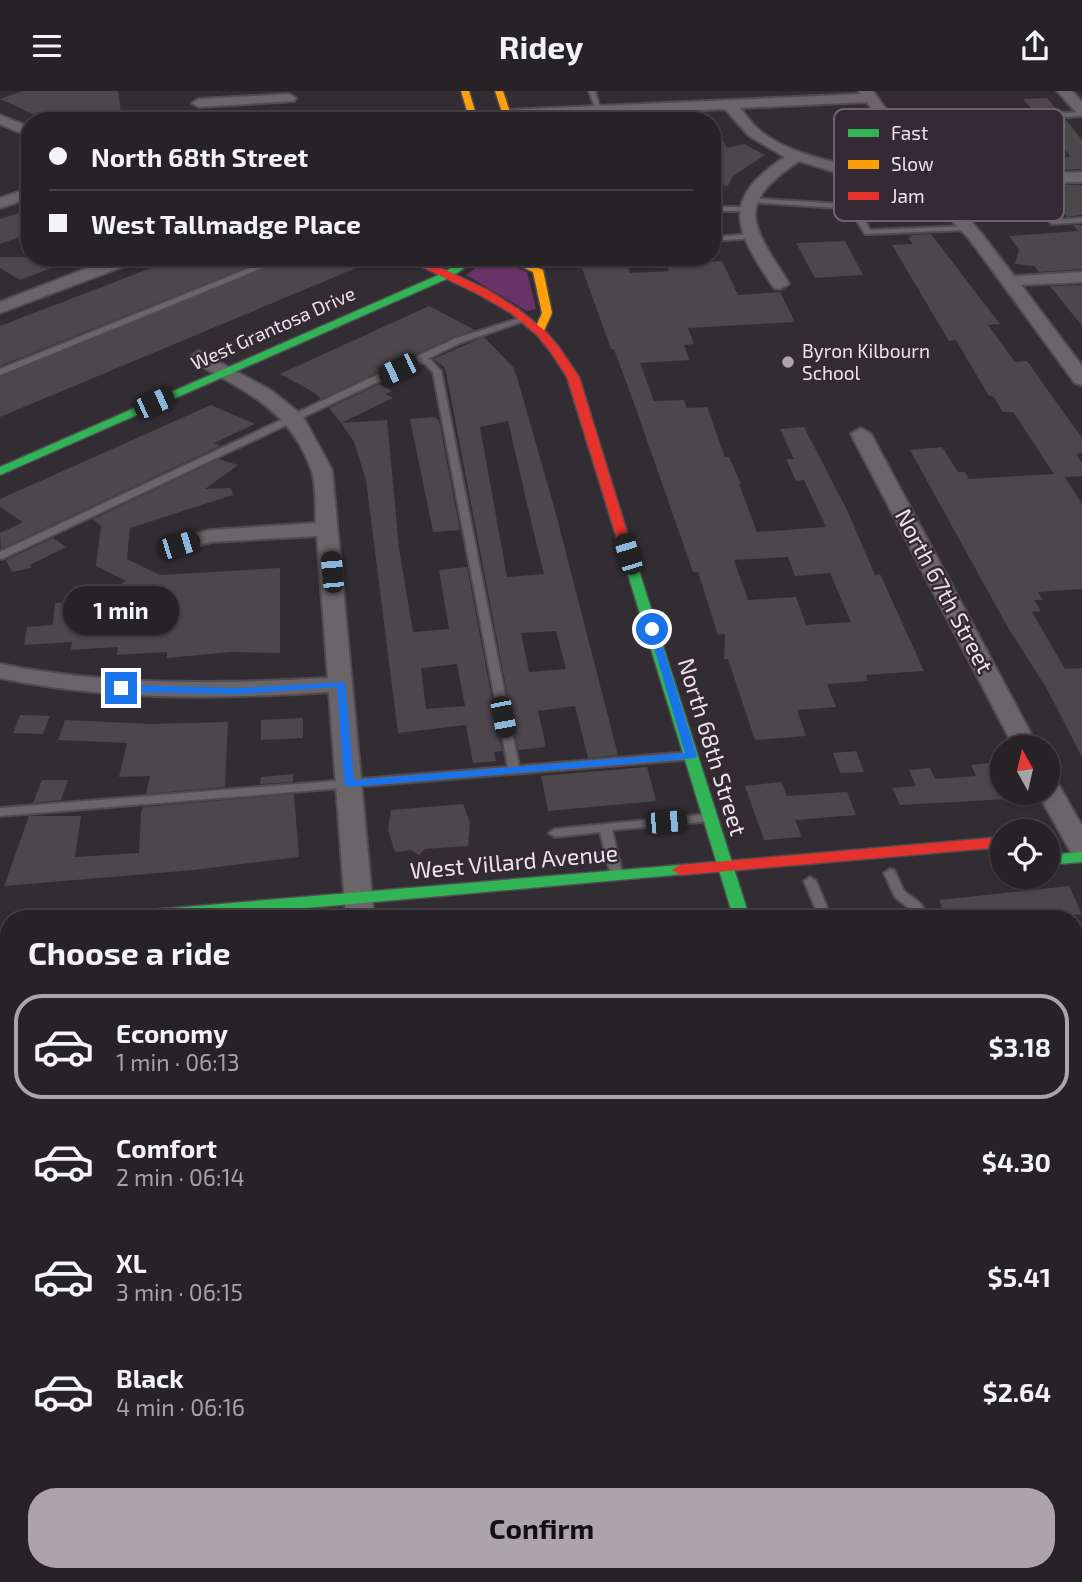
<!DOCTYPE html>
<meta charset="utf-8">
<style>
body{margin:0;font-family:"Exo 2",sans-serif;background:#322f32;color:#f1f3f6;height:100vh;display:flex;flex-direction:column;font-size:26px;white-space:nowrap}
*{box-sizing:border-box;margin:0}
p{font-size:23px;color:#a4a4a7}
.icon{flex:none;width:38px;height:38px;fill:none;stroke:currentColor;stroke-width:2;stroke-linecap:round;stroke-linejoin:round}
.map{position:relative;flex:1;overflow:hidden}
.side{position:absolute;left:0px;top:819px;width:1083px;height:672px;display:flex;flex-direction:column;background:#262226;border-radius:28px 28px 0 0;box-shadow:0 2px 5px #0004,0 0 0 2px #423f43}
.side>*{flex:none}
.banner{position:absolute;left:21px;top:21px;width:700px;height:154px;border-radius:28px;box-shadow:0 2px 5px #0004,0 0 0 2px #423f43;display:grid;align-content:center;height:154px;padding:0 28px;background:#262226}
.needle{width:46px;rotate:352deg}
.buttons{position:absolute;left:990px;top:644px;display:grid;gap:14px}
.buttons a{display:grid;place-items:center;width:70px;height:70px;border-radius:50%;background:#262226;box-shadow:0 2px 5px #0004,0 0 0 2px #423f43;font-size:35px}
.end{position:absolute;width:32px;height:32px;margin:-16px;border:9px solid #1a73e8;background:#fff;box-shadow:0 0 0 4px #fff}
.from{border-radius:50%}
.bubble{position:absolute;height:49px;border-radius:24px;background:#262226;box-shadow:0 2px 5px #0004,0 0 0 2px #423f43;font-size:23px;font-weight:700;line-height:49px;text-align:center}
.car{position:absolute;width:21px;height:42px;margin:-21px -10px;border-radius:9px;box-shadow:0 0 5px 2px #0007;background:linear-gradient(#222 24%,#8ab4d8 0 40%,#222 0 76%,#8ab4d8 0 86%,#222 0)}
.banner b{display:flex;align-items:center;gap:24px;height:66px;font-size:26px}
.banner b+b{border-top:2px solid #423f43}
.banner i{width:18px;height:18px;background:#f1f3f6}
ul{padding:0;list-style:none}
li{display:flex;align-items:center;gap:21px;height:105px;margin:0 14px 10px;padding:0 14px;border:4px solid transparent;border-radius:28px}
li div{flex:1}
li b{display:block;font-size:26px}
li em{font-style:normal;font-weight:700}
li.current{border-color:#aba4aa}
li>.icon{width:63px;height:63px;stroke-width:1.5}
h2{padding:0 28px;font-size:32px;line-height:84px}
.button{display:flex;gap:14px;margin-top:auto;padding:14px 28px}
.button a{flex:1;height:80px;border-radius:28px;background:#aba4aa;color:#111;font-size:28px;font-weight:700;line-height:80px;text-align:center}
header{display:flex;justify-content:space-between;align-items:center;height:91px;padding:0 28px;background:#262226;font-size:32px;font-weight:700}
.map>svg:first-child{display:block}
.green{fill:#6a3368}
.building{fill:#4c474b;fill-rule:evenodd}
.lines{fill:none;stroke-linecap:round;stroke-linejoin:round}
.lane-casing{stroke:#504b50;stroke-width:4}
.street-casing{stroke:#504b50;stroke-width:4}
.fast-casing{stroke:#504b50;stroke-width:3}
.slow-casing{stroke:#504b50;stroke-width:3}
.jam-casing{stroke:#504b50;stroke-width:3}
.lane{fill:#696569;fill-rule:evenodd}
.street{fill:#696569;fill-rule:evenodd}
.fast{fill:#30b455;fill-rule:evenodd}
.slow{fill:#ff9f0a;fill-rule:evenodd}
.jam{fill:#e5322d;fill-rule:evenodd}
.route{fill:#1a73e8}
.poi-dot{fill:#aba4aa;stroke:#352a34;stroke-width:2.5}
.labels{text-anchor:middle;stroke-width:5;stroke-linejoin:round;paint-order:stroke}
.far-street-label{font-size:19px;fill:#ece4eb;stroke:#352a34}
.far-poi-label{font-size:19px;fill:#ece4eb;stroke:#352a34;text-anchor:start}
.street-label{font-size:23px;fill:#ece4eb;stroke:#352a34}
.key{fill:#352a34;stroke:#6c626b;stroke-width:2}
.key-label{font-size:19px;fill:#ece4eb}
</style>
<header><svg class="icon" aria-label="menu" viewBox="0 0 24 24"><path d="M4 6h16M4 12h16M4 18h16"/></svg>Ridey<svg class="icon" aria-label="share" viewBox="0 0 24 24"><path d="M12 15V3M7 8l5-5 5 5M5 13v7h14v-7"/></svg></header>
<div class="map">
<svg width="1082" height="1491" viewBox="0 0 1082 1491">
<rect width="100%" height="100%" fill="#322d32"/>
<!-- green -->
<path class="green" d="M490 166 527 181 536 218 527 220 466 184Z"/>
<!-- building -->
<path class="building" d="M23 0H118L122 30H48L0 8Z
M1047 7 1058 20 1034 21 1023 8Z
M712 28 727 57 744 53 765 64 733 85 728 95 712 93Z
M1066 29 1082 49V78L1039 80 1029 68 1071 66 1041 30Z
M1042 94H1082V124L1067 126Z
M30 118V142L0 153V128Z
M1073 134H1082V178L1039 181 1034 175 1015 173 1019 159 1009 145 1078 140Z
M931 143 1000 233 988 234 1015 271 1027 270 1082 347V362L1076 363 1082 372V385L1065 386 1082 413V498L1038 501 1043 509H1034L1041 520 1032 521 1065 578 1082 577V666L1047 598 1007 535 910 359 942 356 958 381H965L969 388 1054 383 1013 321H1003L993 305H989L956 249 949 250 892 154 913 153 908 147 912 146 910 144Z
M845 150 863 184 815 187 796 152Z
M0 166H74L75 168 20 189 0 177Z
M180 166H198L219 177 238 169 249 175 0 275V235Z
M292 166 380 167 0 326V286Z
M578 166 625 168 630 182 669 180 666 173 722 170 738 204 780 201 795 231 688 237 694 253 684 254 690 269 640 272 654 310 684 309 687 317 707 316 725 366H729L741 393H739L757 441 826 436 804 389 796 390 786 368H794L780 338 804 336 847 419 875 484 880 483 924 580 866 584 868 590 827 593 836 616 797 619 806 645 755 649 728 568H724L725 543 718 544 698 481H693L635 315 614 258H611ZM788 466 795 485 830 482 851 531 806 534 796 506 748 509 734 469Z
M1082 194V235L1050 195Z
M429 215 475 239 453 246 321 308 315 302 280 283Z
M484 246 513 276 517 286 556 423 618 664 588 667 575 615 538 620 546 656 518 659 446 281 444 276 433 268ZM508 330 534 443 544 483 507 486 480 336ZM556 540 566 578 529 581 521 542Z
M379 293 392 300 385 303 393 307 341 332 329 317Z
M211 314 255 333 214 352 220 355 1 458 0 442 23 431 0 416V408Z
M433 326 439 329 460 439 433 441 410 328Z
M387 329 399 457 413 541 449 538 439 479 467 476 502 660 494 661 496 670 473 672 466 634 398 642 366 389 354 351 341 332ZM457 573 465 615 426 618 421 577Z
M219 368 238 374 205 398 231 397 233 404 130 437 127 468 160 484 280 477V562L231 561 167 567V561L117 564 118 556 71 559 72 551 24 554 27 536 53 534 55 512 91 510 126 490 96 475 101 435 93 428Z
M53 447 66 456 30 474 31 477 12 481 6 469Z
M20 624 50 625 43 643 13 642Z
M303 627V647L261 649V629Z
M65 629 152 633 228 631 225 696 146 703 150 685 119 686 127 652 58 649Z
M856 660 864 681 840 682 833 662Z
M991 672 1007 708 900 714 892 697 916 695 909 679 930 677 935 688 976 685 971 674Z
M647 676 656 710 548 720 541 685Z
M293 683V691L260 693 261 686Z
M42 689H68L61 709 33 712Z
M781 691 787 705 847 701 856 724 795 729 802 746 764 749 745 695Z
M294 703 299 766 194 779 4 795 29 725H81L75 766 139 762 141 721 143 716Z
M463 713 470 732 468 755 425 758 419 764 411 759 395 761 388 739 391 719Z
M1069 795 1082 823 1035 828H947L939 809Z"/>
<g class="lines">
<!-- lane casing -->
<g class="lane-casing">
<path id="lane" d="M589 0H595L601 20 596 19Z
M1082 21V25L993 30 1041 87V91H1035L985 28 988 26Z
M1018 88H1024L1057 129 1082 127V131L1052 133 1018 92Z
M745 107 842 113 860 121 870 139 968 135 972 137 968 139 868 143H865L854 125 838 117 748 111 744 109Z
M712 116H745L749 118 745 120H712Z
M752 143H755V147L712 150V146Z
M277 166H289L0 284V278Z
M520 227 527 229 460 252 427 268 431 269 441 280 519 675 690 661 696 665 694 668 0 725V717L508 676 433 281 425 273 420 271 4 467 0 468V461L454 248Z
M708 723 714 727 712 730 612 739 623 785 617 789 611 785 600 741 555 746 549 742 555 738Z
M890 778 894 779 904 800 921 813 929 828H916L911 819 895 806 884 782Z
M810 786 816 790 831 826 830 828H820L819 826 804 790Z
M1082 890V900L1074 901V891Z
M9 992V1003H0V993Z
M1074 1140 1079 1141 1082 1147V1171L1077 1169 1074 1164Z
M149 1482H167L166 1491H148Z
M652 1482H670L672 1491H654Z"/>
</g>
<!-- street casing -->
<g class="street-casing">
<path id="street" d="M859 0H873L932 84 997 85 1082 81V91L939 94 982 143 1014 185 1082 181V191L1021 194 1082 275V294L1075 292 970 149 935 111 922 92 838 82 799 70C732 115 753 134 789 193L780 198 774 197C735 139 719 109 785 66L749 45 725 18 507 27 500 23 507 19 861 3ZM867 11 916 83C870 79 792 69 758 38 751 32 746 24 740 17Z
M1057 0H1072L1082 11V23L1077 22Z
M289 3 296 7 294 10 199 16 192 12 199 8Z
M0 24 30 36V46L0 33Z
M30 97V107L0 117V107Z
M116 166H140L138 170 0 222V211Z
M199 260 272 300 302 324 332 379 374 828H346L329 601C218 608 109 610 0 587V573C109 595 217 593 328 587L317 445 211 451 179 460 171 459 168 454 171 449 210 439 316 432C315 416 317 393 311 378 290 318 243 299 192 270L190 266Z
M861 337 871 343 1038 656H1014L851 343Z
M1048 689 1057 691 1082 735V768L1073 765 1038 702H1048Z
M391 1482H429V1491H391Z"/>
</g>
<!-- fast casing -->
<g class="fast-casing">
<path id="fast" d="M468 166H480L451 186 0 384V376L443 182Z
M628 460 634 464 750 828H734L622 464Z
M1082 761V771L1048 774V764Z
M680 774 688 779 686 783 183 828H105L113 822Z
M9 852V864L0 865V853Z
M926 1482H949L952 1491H928Z"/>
</g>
<!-- slow casing -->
<g class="slow-casing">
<path id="slow" d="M461 0H469L478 30H470Z
M495 0H503L513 30H505Z
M501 166H515L543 179 552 222 543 242 534 240 542 222 533 181Z"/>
</g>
<!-- jam casing -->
<g class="jam-casing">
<path id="jam" d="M416 169H424L488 199 518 218 545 240 558 255 579 286 634 464 633 467H623L622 464 567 286 550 260 537 244 511 222 480 204 416 173Z
M1003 746V756L680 784 672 779 680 774Z"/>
</g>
<!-- lane -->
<use href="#lane" class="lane"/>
<!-- street -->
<use href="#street" class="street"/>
<!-- fast -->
<use href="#fast" class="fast"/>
<!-- slow -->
<use href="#slow" class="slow"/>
<!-- jam -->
<use href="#jam" class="jam"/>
</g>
<!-- route -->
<path class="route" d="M648 536 657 538 697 665 695 667 349 696 344 693 337 596 239 603 121 601 115 597 121 594 239 597 345 591 354 689 685 662Z"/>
<!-- markers -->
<circle class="poi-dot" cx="788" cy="271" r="7"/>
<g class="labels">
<!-- far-street labels -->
<g class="far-street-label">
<text transform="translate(273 237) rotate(-24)" y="7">West Grantosa Drive</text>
</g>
<!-- far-poi labels -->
<g class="far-poi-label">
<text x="802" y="267">Byron Kilbourn<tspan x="802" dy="22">School</tspan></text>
</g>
<!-- street labels -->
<g class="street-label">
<text transform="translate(944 500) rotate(62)" y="8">North 67th Street</text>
<text transform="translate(712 656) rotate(73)" y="8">North 68th Street</text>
<text transform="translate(514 771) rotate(-5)" y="8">West Villard Avenue</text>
</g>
</g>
<!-- legend -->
<rect x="834" y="18" width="230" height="112" rx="10" class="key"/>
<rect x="848" y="38" width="31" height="8" fill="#30b455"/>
<rect x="848" y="69" width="31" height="9" fill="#ff9f0a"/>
<rect x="848" y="101" width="31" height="8" fill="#e5322d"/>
<g class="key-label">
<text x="891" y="49">Fast</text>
<text x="891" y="80">Slow</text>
<text x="891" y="112">Jam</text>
</g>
</svg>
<div class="buttons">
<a><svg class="needle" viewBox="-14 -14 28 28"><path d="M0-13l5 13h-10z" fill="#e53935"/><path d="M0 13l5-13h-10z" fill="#a4a4a7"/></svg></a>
<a><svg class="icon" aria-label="locate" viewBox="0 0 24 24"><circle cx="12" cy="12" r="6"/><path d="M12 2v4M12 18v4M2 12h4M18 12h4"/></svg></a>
</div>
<i class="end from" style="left:652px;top:538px"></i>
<i class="end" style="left:121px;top:597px"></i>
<div class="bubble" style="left:63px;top:495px;width:116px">1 min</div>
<i class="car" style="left:398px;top:278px;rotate:244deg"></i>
<i class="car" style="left:154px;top:312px;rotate:66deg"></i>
<i class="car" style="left:179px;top:454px;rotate:73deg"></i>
<i class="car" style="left:628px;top:463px;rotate:343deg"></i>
<i class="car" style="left:332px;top:481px;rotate:355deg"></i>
<i class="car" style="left:503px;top:626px;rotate:169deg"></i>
<i class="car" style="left:666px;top:731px;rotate:85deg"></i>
<div class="banner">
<b><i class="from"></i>North 68th Street</b>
<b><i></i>West Tallmadge Place</b>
</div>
<section class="side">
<h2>Choose a ride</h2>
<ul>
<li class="current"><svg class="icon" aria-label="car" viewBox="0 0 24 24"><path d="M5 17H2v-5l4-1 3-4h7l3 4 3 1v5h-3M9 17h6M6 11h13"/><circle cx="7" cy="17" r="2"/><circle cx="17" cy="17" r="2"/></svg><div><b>Economy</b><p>1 min · 06:13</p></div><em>$3.18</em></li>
<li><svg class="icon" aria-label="car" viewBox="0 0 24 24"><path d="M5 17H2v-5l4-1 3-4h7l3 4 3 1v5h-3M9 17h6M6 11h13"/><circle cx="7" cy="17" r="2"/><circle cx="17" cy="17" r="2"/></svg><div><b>Comfort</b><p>2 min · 06:14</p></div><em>$4.30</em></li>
<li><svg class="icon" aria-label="car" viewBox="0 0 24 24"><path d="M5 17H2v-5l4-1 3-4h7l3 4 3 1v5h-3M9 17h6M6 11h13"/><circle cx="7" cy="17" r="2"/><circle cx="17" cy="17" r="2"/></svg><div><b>XL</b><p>3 min · 06:15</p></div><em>$5.41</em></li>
<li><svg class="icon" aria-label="car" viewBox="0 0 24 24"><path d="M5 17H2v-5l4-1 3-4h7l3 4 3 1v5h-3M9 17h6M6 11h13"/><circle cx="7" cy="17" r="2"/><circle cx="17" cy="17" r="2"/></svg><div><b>Black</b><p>4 min · 06:16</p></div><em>$2.64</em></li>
</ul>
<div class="button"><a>Confirm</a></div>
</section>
</div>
